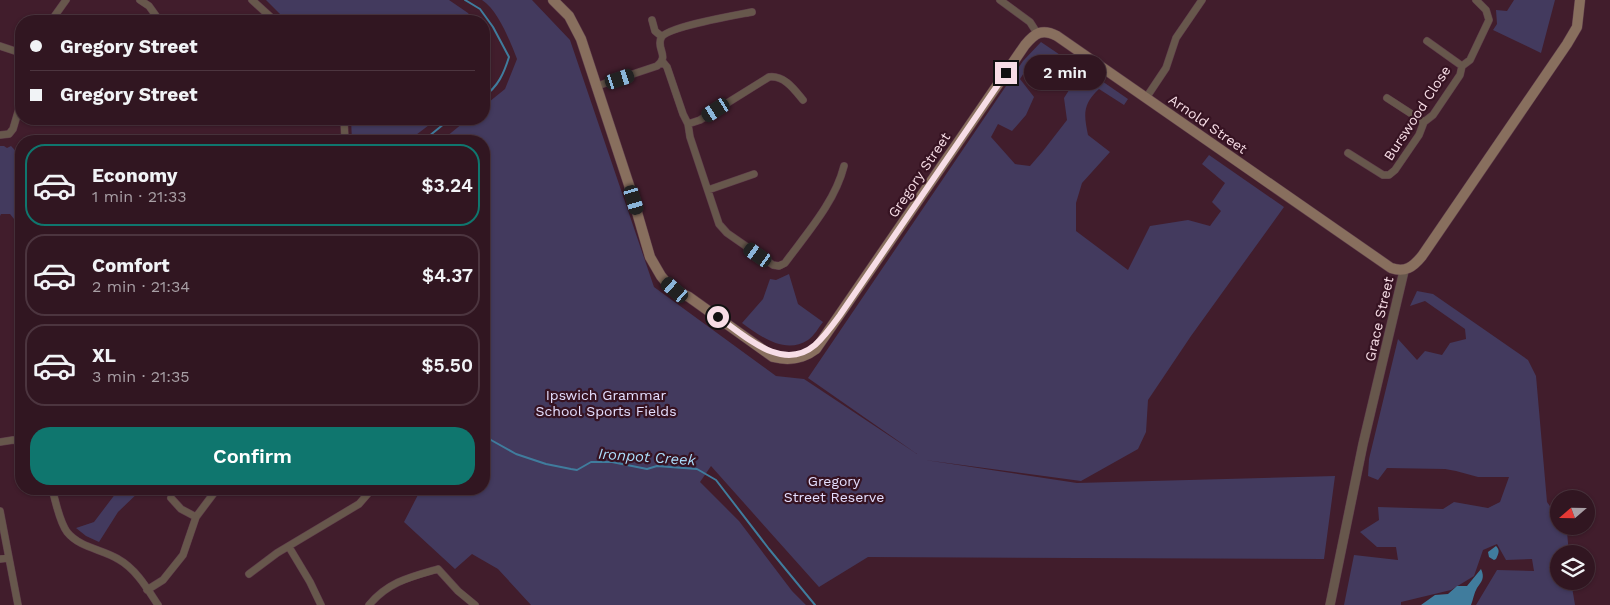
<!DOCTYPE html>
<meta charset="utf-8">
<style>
body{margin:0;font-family:"Work Sans",sans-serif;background:#3d232e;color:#f1f3f6;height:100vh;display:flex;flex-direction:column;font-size:19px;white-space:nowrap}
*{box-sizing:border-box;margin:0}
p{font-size:16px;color:#a89fa5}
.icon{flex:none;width:28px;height:28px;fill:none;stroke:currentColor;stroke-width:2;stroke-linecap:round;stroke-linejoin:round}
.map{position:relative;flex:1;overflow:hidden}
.panel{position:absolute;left:15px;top:135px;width:475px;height:360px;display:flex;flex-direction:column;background:#311621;border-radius:20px;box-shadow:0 1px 4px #0004,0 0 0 1px #4c353f}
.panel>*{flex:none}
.top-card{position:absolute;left:15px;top:15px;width:475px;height:110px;border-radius:20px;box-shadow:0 1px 4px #0004,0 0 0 1px #4c353f;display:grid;align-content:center;height:110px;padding:0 15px;background:#311621}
.needle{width:32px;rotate:250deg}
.fabs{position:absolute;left:1550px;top:490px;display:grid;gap:10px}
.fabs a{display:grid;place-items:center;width:45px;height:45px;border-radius:50%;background:#311621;box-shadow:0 1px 4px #0004,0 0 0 1px #4c353f;font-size:25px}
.end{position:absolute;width:22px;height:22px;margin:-11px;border:6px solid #f7dde6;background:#111;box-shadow:0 0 0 2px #111}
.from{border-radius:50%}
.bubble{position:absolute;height:35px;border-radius:18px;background:#311621;box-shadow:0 1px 4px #0004,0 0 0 1px #4c353f;font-size:16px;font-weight:600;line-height:35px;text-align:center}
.car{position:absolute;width:15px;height:30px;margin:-15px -8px;border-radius:6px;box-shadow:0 0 4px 1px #0007;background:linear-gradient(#222 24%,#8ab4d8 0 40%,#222 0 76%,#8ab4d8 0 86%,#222 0)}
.top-card b{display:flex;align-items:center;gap:18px;height:48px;font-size:19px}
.top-card b+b{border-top:1px solid #4c353f}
.top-card i{width:12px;height:12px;background:#f1f3f6}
ul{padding:9px 0 0;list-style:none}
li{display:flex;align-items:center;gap:15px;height:82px;margin:0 10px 8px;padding:0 5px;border:2px solid #4c353f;border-radius:20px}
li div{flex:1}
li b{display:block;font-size:19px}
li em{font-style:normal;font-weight:600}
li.selected{border-color:#0f766e}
li>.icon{width:45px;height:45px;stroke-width:1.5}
.cta{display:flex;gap:10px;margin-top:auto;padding:10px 15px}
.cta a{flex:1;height:58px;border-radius:20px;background:#0f766e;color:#fff;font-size:20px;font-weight:600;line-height:58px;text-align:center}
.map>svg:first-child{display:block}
.green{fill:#433a5e}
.water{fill:#407c9d}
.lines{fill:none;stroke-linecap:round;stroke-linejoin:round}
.stream{stroke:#407c9d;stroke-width:2}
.minor-casing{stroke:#5e3c4a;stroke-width:8}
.tertiary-casing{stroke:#5e3c4a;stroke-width:10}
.secondary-casing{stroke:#5e3c4a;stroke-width:11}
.minor{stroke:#67574c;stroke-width:7}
.tertiary{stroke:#67574c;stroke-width:9}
.secondary{stroke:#886f5e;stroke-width:10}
.route{stroke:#f7dde6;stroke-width:6}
.labels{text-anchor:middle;stroke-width:4.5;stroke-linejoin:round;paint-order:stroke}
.street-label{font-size:14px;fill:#f7dde6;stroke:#361322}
.park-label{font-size:14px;fill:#e5dfff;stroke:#361322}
.water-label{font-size:15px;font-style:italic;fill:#acdefc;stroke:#361322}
</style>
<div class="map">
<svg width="1610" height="605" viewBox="0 0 1610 605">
<rect width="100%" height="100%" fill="#411d2c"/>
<!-- green -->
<path class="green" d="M266 0H449L468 13 474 21H287Z
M482 0H532L570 40 654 287 776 376 804 379 917 454 808 378 1023 61 1041 42 1078 67 1042 83 1053 66 1049 56 1034 57 1020 79 1034 97 1026 115 1012 131 998 124 991 137 1015 164 1030 166 1043 151 1067 120 1064 98 1083 68 1128 99 1124 105 1099 89C1082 105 1084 115 1088 135L1110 152 1082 183 1076 203V231L1128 270 1150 226 1188 220 1210 226 1221 211 1212 202 1225 183 1202 164 1209 155 1284 207 1191 336 1148 400 1146 432 1138 449 1081 481 925 460 1077 483 1335 476 1324 559 868 557 819 587 711 466 700 482 739 521 792 591 806 605H531L498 569 472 554 455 569 404 522 421 489H484V141H441L468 119H484V106L505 89 517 59C510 41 498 10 482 0Z
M1514 0H1555L1541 53 1493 30 1497 24 1496 10 1507 11Z
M484 34C490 46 495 69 484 80Z
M351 119H437L408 141H352Z
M0 146H4L7 148 11 146C22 156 22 170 18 183L21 188V220L14 219 10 214H1L0 216Z
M789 274 798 304 823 322C819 327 814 336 808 340 785 355 760 336 742 323L763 299 770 279 776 280Z
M1417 291 1433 294 1528 360 1536 376 1547 502 1559 519V526H1563L1567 532 1569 554H1559V581H1571L1575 605H1476L1497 570 1534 571 1532 559 1506 560 1497 544 1483 550 1474 576 1451 590 1401 602V605H1344L1354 555 1398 560 1396 547H1377L1360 532 1379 520 1378 507 1443 509 1454 502 1488 508 1500 502 1509 477H1478L1456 471 1445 469 1387 468 1378 480 1368 476 1369 459 1398 339 1417 360 1425 351 1442 355 1450 343 1466 339 1465 329 1425 301 1410 306Z
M119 489H142L118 512 99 542 86 536 76 528 94 522Z"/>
<!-- water -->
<path class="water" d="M1496 546C1500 550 1499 553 1496 559L1494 560 1489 557 1488 552Z
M1481 569C1485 578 1482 581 1477 588 1474 593 1473 600 1471 605H1421L1435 595 1448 594 1457 586H1467Z"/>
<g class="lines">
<!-- stream -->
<path class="stream" d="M465 0 480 9 493 27 509 57C504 73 498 87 484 96
M423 141 450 119
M484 433 491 440 516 454 546 464 571 469 577 470 591 462H612L647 469 657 466 697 469 716 480 769 549 815 605"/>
<!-- minor casing -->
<g class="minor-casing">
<path id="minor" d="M140 0 149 6 159 20
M252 0 275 21
M1000 0 1030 22 1037 33
M652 20 655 31 661 36
M51 21 66 0
M1427 41 1462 66
M0 46 21 53
M662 61 667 67 683 114 688 124 690 137 719 224 727 233 773 265 779 266 785 263C807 233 835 202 844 166
M597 86 657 66C670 56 656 49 661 38 666 27 737 15 752 12
M1146 98 1166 68 1176 38 1202 0
M1387 98 1424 122
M344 119 345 141
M688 124 700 120 769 77C784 75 794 89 803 100
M0 135 9 134 13 129 21 102
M1348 153 1383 175H1389L1395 170 1419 135 1424 122 1433 115 1460 75 1462 66 1470 60 1489 20 1486 10 1476 0
M708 190 754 174
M20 364C18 354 17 343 21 333
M0 442 13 440 21 441
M52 489C56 502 59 521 67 532 80 548 102 549 118 559 136 569 147 588 158 605
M171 498 181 509 196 517
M0 511 18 605
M289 547 310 582 321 605
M0 559 9 558
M249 574 277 553 359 504 372 489
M147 590 163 580 183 555 196 517 217 489
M369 605C388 582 410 577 438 569L458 591 475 605"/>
</g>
<!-- tertiary casing -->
<g class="tertiary-casing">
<path id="tertiary" d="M1330 605 1363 444 1404 271"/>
</g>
<!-- secondary casing -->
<g class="secondary-casing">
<path id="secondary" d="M553 0 569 16 581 39 629 185 650 257 661 276 666 282 675 290 689 297 773 357C789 361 803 359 816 349L1025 45C1035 33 1042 28 1057 36L1391 268C1405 273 1413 267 1422 256L1567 44 1577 27 1580 0"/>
</g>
<!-- minor -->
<use href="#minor" class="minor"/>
<!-- tertiary -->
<use href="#tertiary" class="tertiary"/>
<!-- secondary -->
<use href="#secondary" class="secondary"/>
</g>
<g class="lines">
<!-- route -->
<path class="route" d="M718 317C744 335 782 373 815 345 825 336 832 326 840 315L1006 73"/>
</g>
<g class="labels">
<!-- street labels -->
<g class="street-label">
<text transform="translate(1417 113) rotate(-57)" y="5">Burswood Close</text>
<text transform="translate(1208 124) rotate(35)" y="5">Arnold Street</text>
<text transform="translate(919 175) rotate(-56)" y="5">Gregory Street</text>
<text transform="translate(1379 319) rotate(-77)" y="5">Grace Street</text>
</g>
<!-- park labels -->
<g class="park-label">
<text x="606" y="400">Ipswich Grammar<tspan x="606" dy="16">School Sports Fields</tspan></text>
<text x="834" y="486">Gregory<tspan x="834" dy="16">Street Reserve</tspan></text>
</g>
<!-- water labels -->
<g class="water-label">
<text transform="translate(647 457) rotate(4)" y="5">Ironpot Creek</text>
</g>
</g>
</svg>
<div class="fabs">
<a><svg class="needle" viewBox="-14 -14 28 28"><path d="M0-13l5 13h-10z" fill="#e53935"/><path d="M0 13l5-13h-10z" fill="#a89fa5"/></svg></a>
<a><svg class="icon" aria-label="layers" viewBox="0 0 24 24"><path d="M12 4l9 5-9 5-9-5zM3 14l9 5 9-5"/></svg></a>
</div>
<i class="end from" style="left:718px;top:317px"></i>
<i class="end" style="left:1006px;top:73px"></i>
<div class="bubble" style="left:1024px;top:55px;width:82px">2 min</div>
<i class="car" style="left:620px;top:79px;rotate:72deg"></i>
<i class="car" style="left:716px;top:110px;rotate:237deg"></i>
<i class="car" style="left:634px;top:200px;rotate:163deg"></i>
<i class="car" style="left:758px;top:255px;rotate:305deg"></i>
<i class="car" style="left:675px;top:290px;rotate:311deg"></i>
<div class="top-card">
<b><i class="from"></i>Gregory Street</b>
<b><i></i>Gregory Street</b>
</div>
<section class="panel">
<ul>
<li class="selected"><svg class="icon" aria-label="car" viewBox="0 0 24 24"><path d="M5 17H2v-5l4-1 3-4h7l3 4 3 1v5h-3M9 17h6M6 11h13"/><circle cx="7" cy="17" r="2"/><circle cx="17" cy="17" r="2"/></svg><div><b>Economy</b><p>1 min · 21:33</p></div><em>$3.24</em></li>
<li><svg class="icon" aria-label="car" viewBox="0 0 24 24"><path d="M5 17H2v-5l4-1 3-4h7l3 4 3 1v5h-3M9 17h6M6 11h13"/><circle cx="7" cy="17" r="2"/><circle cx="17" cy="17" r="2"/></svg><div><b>Comfort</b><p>2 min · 21:34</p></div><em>$4.37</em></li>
<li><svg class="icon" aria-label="car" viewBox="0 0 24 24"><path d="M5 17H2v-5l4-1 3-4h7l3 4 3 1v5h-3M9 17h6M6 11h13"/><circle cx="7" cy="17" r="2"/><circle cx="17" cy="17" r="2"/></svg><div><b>XL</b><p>3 min · 21:35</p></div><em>$5.50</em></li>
</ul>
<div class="cta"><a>Confirm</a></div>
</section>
</div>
